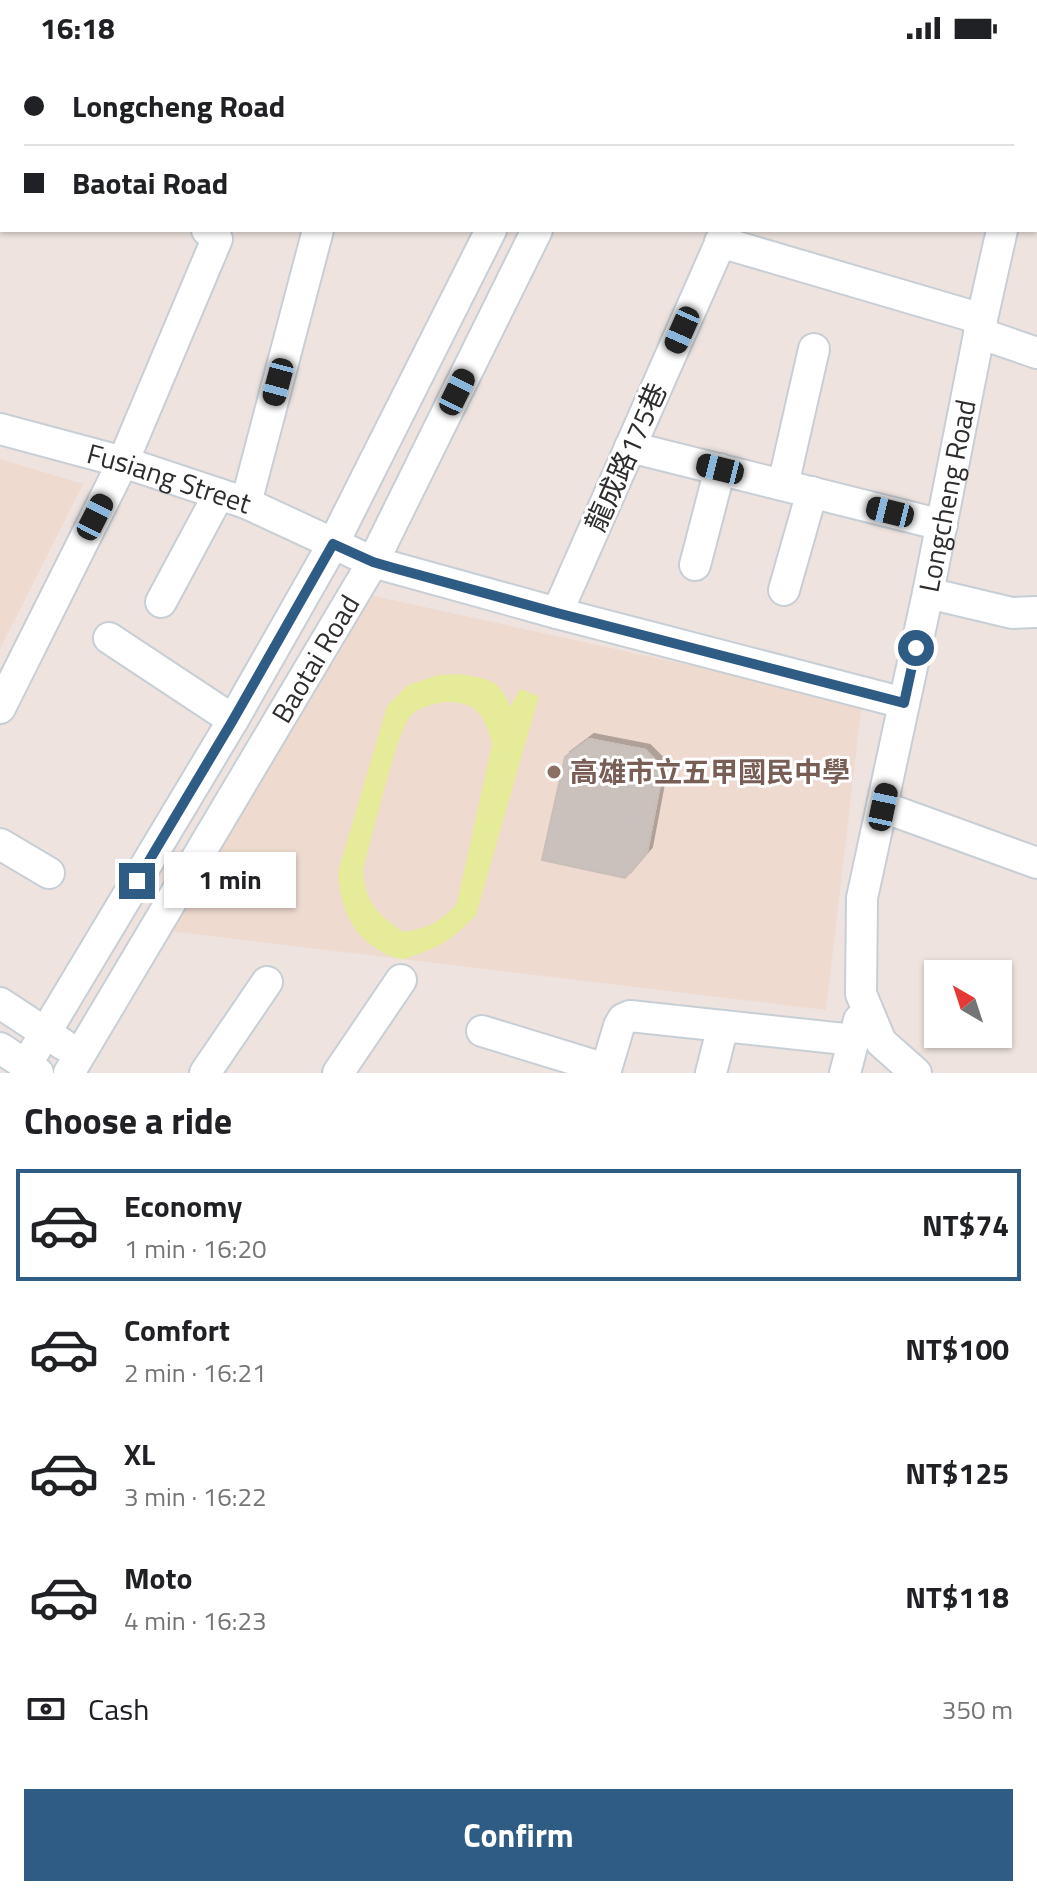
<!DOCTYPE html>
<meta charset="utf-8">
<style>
body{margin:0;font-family:"Titillium Web","Noto Sans TC",sans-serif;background:#f6f6f6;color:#202124;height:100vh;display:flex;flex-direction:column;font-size:30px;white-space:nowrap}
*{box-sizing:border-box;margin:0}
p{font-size:26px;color:#757577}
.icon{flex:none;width:44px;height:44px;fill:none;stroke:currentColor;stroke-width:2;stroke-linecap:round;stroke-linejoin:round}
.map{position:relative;height:1017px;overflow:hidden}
.side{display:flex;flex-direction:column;background:#fff;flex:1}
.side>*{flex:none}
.hud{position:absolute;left:0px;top:0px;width:1038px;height:176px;box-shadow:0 2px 6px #0004;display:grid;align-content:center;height:176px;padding:0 24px;background:#fff}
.needle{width:52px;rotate:321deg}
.controls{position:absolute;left:924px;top:904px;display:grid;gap:16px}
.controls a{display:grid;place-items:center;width:88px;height:88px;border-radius:0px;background:#fff;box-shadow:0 2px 6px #0004;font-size:40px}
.end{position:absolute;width:36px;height:36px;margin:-18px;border:10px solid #2e5c84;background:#fff;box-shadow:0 0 0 4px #fff}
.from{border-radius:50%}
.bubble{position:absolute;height:56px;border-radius:0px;background:#fff;box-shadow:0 2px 6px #0004;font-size:26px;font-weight:700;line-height:56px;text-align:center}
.car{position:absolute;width:24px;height:48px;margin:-24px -12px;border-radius:10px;box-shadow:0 0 6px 2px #0007;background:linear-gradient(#222 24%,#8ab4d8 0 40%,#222 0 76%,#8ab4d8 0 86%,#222 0)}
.hud b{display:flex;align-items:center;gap:28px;height:76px;font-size:30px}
.hud b+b{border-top:2px solid #e0e0e0}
.hud i{width:20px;height:20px;background:#202124}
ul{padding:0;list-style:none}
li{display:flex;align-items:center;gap:24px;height:112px;margin:0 16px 12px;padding:0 8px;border:4px solid transparent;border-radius:0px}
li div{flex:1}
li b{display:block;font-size:30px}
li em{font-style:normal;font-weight:700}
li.active{border-color:#2e5c84}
li>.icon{width:72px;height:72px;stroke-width:1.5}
h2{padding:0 24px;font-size:36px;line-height:96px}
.pay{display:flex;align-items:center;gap:20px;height:88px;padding:0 24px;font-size:30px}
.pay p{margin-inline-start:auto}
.action{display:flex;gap:16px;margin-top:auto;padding:16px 24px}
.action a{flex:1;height:92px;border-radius:0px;background:#2e5c84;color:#fff;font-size:32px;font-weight:700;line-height:92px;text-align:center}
.status{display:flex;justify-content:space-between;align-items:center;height:56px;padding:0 40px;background:#fff;direction:ltr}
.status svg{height:22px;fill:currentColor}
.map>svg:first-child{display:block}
.education{fill:#efdacf}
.pitch{fill:#e5eb98;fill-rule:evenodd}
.building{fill:#cac1bd;stroke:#cabeb8;stroke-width:2;filter:url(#shadow)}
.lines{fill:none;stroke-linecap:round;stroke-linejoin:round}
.minor-casing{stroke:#c7cfd6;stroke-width:34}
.minor{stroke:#fff;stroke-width:30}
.route{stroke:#2e5c84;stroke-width:10}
.education-dot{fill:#8d6e63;stroke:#fff;stroke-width:3}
.labels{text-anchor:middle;stroke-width:6;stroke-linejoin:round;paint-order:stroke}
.street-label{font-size:28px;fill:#2d2d2d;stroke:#fff}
.education-label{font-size:28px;font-weight:bold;fill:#785e54;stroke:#fff;text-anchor:start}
</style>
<div class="status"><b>16:18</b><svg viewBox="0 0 49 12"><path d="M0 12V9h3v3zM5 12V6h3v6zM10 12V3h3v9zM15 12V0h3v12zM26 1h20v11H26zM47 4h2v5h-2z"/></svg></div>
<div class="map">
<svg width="1037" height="1017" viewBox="0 0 1037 1017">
<defs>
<filter id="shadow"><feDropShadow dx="5" dy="-5" stdDeviation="0" flood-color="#0004"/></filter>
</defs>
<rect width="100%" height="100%" fill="#eee3df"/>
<!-- education -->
<path class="education" d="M0 403 83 428 0 593Z
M360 537 862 647 826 954 160 874Z"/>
<!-- pitch -->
<path class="pitch" d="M460 618C487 623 501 623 510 651L520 633 539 640 476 859C455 880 444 890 415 899 411 900 407 903 403 903 393 903 381 896 374 891 348 873 340 846 338 816L387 650 408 629 439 619ZM445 646C476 645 485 659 492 688L457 847C442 866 427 872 404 876 378 860 365 846 363 814 370 789 398 671 411 659 421 650 433 648 445 646Z"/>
<!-- building -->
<path class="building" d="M589 683 645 694 663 712 647 796 625 822 542 804 565 701Z"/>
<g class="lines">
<!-- minor casing -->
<g class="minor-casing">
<g id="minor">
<path d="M170 0 177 2"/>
<path d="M731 0 738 2"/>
<path d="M73 2 74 0"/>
<path d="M363 2V0"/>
<path d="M577 2 578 0"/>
<path d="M618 2 619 0"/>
<path d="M838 2 839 0"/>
<path d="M1036 59 1037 58"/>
<path d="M0 118 2 119"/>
<path d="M720 186 982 263"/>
<path d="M979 277 1037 297"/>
<path id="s1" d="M0 373 123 406 246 447 373 506 557 557 904 647"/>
<path d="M630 391 942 469"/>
<path d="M783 429 814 293"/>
<path d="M246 447 318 174"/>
<path d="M695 509 720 413"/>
<path d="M784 534 812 436"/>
<path d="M928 537 1012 557 1037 556"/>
<path d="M161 546 219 438"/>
<path d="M557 557 726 174"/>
<path d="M109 582 233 664"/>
<path d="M0 652 123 406 217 183 207 174"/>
<path d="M883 751 1037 807"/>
<path d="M0 788 49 817"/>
<path d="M0 947 64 989"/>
<path d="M482 975 606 1013"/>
<path d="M0 992 38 1017"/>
<path d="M26 1009 233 664 333 488 491 174"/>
<path id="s2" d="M69 1017 373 506 537 174"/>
<path d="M205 1017 267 926"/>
<path d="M338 1017 401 924"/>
<path d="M605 1017 619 970 623 963 630 960 854 984"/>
<path d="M711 1017 723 970"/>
<path d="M845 1017 859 964"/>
<path id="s3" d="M916 1017 881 986 861 938 862 842 928 537 982 263 1002 174"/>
</g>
</g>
<!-- minor -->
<use href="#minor" class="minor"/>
</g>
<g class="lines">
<!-- route -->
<path class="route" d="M137 825 233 664 333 488 373 506 390 511 557 557 904 647 916 592"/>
</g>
<!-- markers -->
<circle class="education-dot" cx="554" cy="716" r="8"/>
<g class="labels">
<!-- street labels -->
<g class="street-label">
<text transform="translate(626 401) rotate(-66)" y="10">龍成路175巷</text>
<text dy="10" stroke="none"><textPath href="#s1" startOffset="176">Fusiang Street</textPath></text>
<text dy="10" stroke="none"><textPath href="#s3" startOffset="606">Longcheng Road</textPath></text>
<text dy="10" stroke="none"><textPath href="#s2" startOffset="482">Baotai Road</textPath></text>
</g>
<!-- education labels -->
<g class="education-label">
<text x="570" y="726">高雄市立五甲國民中學</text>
</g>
</g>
</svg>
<div class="controls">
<a><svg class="needle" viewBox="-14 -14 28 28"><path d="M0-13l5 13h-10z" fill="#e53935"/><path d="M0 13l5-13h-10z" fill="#757577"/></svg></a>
</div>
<i class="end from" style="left:916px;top:592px"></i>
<i class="end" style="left:137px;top:825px"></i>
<div class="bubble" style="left:164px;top:796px;width:132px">1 min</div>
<i class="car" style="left:682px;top:274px;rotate:204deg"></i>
<i class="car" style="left:278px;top:326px;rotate:195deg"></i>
<i class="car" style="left:457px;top:336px;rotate:26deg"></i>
<i class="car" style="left:720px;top:413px;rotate:284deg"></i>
<i class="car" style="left:890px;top:456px;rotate:284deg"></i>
<i class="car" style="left:95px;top:461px;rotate:27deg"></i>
<i class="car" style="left:883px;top:751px;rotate:12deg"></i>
<div class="hud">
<b><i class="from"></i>Longcheng Road</b>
<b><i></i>Baotai Road</b>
</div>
</div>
<section class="side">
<h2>Choose a ride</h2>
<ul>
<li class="active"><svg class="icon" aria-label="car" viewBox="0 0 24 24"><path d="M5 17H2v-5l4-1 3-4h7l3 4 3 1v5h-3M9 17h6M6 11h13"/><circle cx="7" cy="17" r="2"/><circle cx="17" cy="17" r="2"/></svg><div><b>Economy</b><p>1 min · 16:20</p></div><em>NT$74</em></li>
<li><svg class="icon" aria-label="car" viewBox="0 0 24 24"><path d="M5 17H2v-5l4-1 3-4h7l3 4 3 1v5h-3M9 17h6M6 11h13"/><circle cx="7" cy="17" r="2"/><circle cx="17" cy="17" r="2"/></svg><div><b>Comfort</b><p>2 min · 16:21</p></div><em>NT$100</em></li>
<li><svg class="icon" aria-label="car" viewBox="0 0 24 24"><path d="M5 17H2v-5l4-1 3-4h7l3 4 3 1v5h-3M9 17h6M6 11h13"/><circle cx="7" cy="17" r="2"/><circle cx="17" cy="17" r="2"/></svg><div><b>XL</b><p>3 min · 16:22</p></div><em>NT$125</em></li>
<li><svg class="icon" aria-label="car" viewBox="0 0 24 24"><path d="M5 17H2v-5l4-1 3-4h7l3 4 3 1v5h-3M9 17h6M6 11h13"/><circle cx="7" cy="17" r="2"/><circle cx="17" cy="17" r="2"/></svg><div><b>Moto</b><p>4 min · 16:23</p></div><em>NT$118</em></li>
</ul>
<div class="pay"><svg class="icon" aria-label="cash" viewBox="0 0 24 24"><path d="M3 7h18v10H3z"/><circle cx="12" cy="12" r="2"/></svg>Cash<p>350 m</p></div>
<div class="action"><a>Confirm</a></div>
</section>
